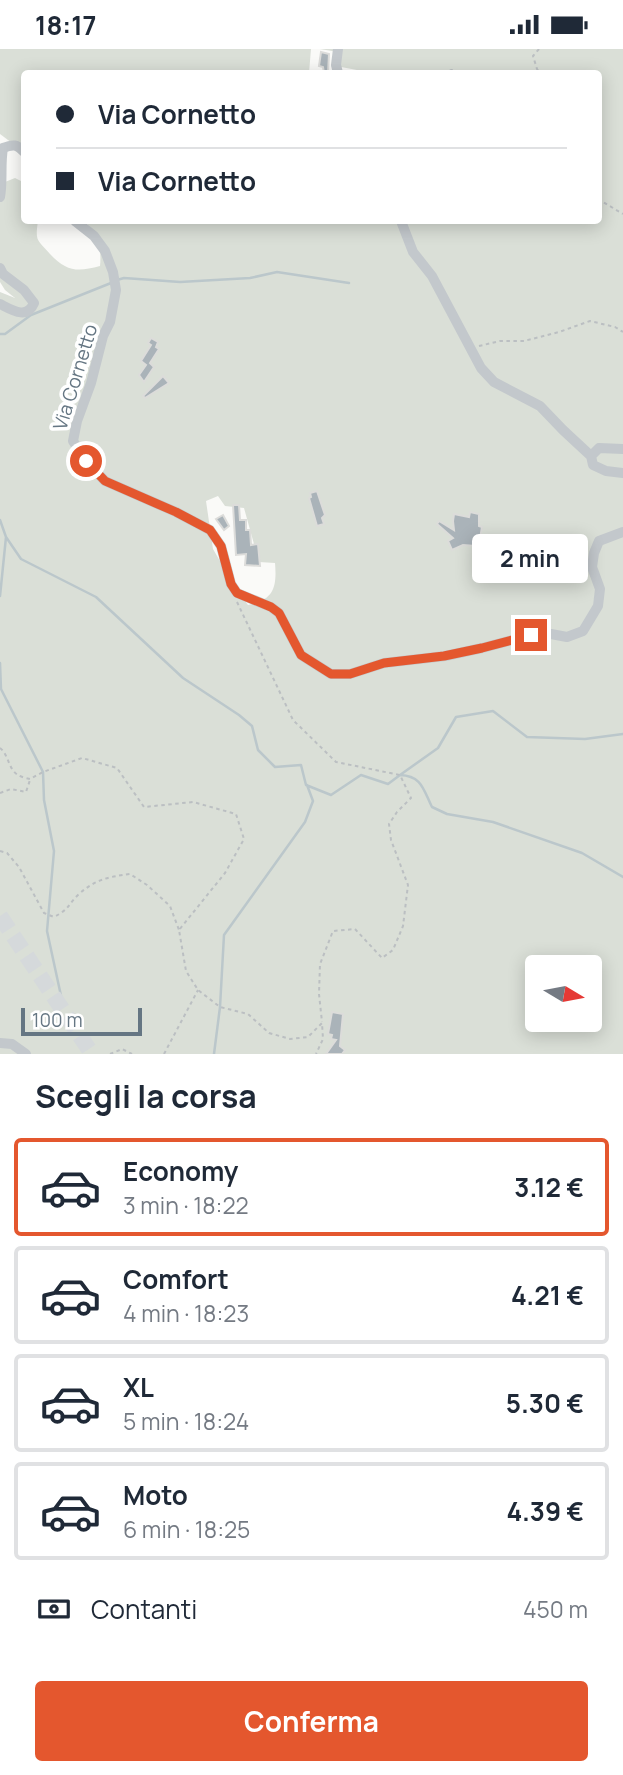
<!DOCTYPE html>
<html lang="it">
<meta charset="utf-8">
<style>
body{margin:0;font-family:Manrope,sans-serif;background:#f6f6f7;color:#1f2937;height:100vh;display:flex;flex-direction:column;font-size:26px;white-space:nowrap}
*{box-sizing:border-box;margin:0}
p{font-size:23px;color:#747a83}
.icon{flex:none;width:38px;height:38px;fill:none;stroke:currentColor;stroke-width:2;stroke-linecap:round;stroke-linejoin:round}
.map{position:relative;height:1005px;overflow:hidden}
.details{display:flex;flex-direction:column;background:#fff;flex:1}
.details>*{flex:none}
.hud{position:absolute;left:21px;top:21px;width:581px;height:154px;border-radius:7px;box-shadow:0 4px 18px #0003;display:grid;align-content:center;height:154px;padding:0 35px;background:#fff}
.needle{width:46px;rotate:100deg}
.buttons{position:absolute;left:525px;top:906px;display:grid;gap:14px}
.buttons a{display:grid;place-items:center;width:77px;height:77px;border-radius:7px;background:#fff;box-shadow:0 4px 18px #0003;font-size:35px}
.scale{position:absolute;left:21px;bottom:18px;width:121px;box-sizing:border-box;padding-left:7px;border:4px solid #657683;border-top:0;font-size:19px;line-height:24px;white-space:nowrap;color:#657683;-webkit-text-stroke:5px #fff;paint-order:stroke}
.end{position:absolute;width:32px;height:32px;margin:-16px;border:9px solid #e4572e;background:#fff;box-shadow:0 0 0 4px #fff}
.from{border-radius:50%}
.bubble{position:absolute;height:49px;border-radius:7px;background:#fff;box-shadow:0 4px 18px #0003;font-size:23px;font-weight:700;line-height:49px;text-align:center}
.hud b{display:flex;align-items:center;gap:24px;height:66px;font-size:26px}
.hud b+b{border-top:2px solid #e0e1e3}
.hud i{width:18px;height:18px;background:#1f2937}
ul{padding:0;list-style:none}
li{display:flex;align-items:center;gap:21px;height:98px;margin:0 14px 10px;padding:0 21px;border:4px solid #e0e1e3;border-radius:7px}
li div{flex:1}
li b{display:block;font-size:26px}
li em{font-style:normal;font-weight:700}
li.active{border-color:#e4572e}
li>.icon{width:63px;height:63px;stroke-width:1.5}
h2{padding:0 35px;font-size:32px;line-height:84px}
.pay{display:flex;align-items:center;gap:18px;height:77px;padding:0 35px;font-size:26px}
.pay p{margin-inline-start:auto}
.button{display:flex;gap:14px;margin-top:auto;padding:14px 35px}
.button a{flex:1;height:80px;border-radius:7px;background:#e4572e;color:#fff;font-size:28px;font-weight:700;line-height:80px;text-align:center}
.status{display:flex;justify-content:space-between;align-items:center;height:49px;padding:0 35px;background:#fff;direction:ltr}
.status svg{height:19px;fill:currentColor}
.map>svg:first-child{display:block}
.green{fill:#dadfd7;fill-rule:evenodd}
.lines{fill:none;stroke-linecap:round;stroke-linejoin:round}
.stream{stroke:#bbc7cb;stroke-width:2.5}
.building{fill:#aab3b9;stroke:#dcdcda;stroke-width:2}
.highway-tunnel{stroke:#d5d9db;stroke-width:16;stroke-dasharray:16 8;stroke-linecap:butt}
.path{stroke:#bbbfc2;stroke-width:2;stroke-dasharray:3.5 3.5;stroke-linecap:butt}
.minor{stroke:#c3c8cc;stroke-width:10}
.route{stroke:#e4572e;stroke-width:9}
.labels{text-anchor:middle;stroke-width:7;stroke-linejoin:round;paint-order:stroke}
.street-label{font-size:19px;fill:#657683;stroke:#fff}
</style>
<div class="status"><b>18:17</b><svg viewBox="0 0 49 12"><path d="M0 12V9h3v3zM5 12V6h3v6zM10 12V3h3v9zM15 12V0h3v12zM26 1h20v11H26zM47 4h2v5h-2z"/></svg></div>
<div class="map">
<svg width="623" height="1005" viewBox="0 0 623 1005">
<rect width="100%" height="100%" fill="#fafaf8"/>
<!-- green -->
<path class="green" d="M0 0H311L309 24H24V103L0 85Z
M320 0H623V1005H0V243L15 249 5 241 0 233V153L5 133 15 129 21 132 24 136V172H38C35 193 37 190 50 205 67 223 78 223 100 217 102 199 97 183 84 172H598V24H363L362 22 336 17 338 3ZM218 447 225 457 244 459 259 513 275 514C277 538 274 551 248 556L236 540 213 500 206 452ZM537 919H590V971H537Z"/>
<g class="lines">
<!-- stream -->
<path class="stream" d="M117 231 124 229 180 233 250 229 277 223 349 234
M0 285H5L31 266 111 234
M0 471 6 488 21 510 96 548 183 629 239 666 252 677 258 701 275 718 301 716 306 736 331 746 361 726 388 735 400 726C422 727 423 740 432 758L447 765 493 773 582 804 623 828
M0 547 6 488
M0 614 1 640 43 723 44 751 54 802 47 882 63 956
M400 726 438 699 456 668 493 662 527 688 585 690 623 685
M214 1005 220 958 224 886 305 773 313 752 307 736"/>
</g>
<!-- building -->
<path class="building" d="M321 3 329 5 328 24H324L323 18 319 17Z
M151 289 158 293 156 298 159 300 150 314 154 318 144 333 139 326 146 316 141 312 151 296 148 294Z
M163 327 169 334 145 349 143 347Z
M317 442 325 466 322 469 324 475 317 477 309 449 311 448 310 444Z
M233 456H239L240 471H246V481H250L251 496 258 495 260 517 245 516 246 505 236 506Z
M470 463 479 465V477L482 478 480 490 482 495 476 497 463 496 452 501 448 492 453 489 437 475 439 472 454 481 453 472 454 465 469 468Z
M223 466 229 477 224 481 216 470Z
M553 486 555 499 552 500 553 502 545 503 541 487Z
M553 516 555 530 542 532 540 518Z
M332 963 343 965 340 997 345 1001 342 1005H326L336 991 331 990 332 986 328 985Z"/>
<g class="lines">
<!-- highway-tunnel -->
<path class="highway-tunnel" d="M0 867 92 1005"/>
<!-- path -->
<path class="path" d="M539 0 533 7 537 20 540 24
M359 24 364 22 384 24
M436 24 452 21 453 24
M598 150 623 165
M479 297 500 292H524L559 283 590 272 615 278 623 283
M237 553 293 671 336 713 400 726 411 749 397 763 389 775 391 791 408 836 403 877 393 901 382 909 355 880 333 882 320 915 319 945 322 973
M0 699C9 706 8 720 18 726 21 728 26 729 30 730L43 723 82 709 117 719 144 758 193 753 236 765 244 790 225 824 179 881 186 922 198 941 220 958 248 965 269 984 290 990 308 988 322 974 323 990 316 1005
M0 744 11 740 26 743 30 731
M0 802 7 804 19 818 44 864 54 868C70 860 68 855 79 845 96 830 108 828 130 825L147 836 170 857 179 881
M110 1005 122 1000 132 1005
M164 1005 198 941"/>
<!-- minor -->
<path class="minor" d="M338 24 336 16 338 0
M0 148C3 132 0 116 3 99 13 95 17 95 24 103
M75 172 94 187 105 202 113 223 116 241 110 273 103 287 91 334 77 372 73 392 86 412 105 432 176 463 210 481 221 497 231 535 237 544 271 558 279 564 301 606 331 625H350L384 614 445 607 482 599 531 586 551 585 567 588 583 582 598 557 600 540 592 518 594 504 599 492 623 483
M401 172 413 203 432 227 481 319 494 333 540 357 563 381 591 407
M0 219 3 225 24 241 34 254C27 271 12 261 0 255
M623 400 599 399 591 407 593 416 606 422 623 424
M0 994 12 995 26 1005"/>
</g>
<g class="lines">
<!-- route -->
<path class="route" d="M86 412 105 432 176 463 210 481 221 497 231 535 237 544 271 558 279 564 301 606 331 625H350L384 614 444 607 482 599 531 586"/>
</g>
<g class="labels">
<!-- street labels -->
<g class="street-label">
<text transform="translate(75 328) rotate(-73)" y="7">Via Cornetto</text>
</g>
</g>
</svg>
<div class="buttons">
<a><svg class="needle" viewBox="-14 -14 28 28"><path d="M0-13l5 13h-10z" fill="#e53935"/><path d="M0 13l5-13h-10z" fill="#747a83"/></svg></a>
</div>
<div class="scale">100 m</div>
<i class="end from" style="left:86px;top:412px"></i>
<i class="end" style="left:531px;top:586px"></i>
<div class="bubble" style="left:472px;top:485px;width:116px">2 min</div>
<div class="hud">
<b><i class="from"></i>Via Cornetto</b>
<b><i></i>Via Cornetto</b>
</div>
</div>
<section class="details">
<h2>Scegli la corsa</h2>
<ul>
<li class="active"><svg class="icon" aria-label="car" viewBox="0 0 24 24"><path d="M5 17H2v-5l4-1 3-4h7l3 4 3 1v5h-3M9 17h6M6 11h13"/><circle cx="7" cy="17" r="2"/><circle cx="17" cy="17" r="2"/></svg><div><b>Economy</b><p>3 min · 18:22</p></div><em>3.12 €</em></li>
<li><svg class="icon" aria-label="car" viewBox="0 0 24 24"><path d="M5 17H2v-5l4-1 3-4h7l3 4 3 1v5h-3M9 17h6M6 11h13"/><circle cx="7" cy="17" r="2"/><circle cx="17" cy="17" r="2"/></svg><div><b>Comfort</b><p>4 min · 18:23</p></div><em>4.21 €</em></li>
<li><svg class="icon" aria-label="car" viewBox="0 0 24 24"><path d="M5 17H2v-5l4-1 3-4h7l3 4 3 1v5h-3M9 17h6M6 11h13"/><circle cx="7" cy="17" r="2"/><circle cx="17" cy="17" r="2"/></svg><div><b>XL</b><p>5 min · 18:24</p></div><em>5.30 €</em></li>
<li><svg class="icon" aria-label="car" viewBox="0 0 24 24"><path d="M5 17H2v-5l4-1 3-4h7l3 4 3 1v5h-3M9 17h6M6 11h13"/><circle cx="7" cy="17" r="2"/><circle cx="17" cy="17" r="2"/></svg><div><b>Moto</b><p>6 min · 18:25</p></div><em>4.39 €</em></li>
</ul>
<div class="pay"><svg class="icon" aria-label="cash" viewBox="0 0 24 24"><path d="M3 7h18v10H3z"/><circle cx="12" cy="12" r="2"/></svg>Contanti<p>450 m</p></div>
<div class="button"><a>Conferma</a></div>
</section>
